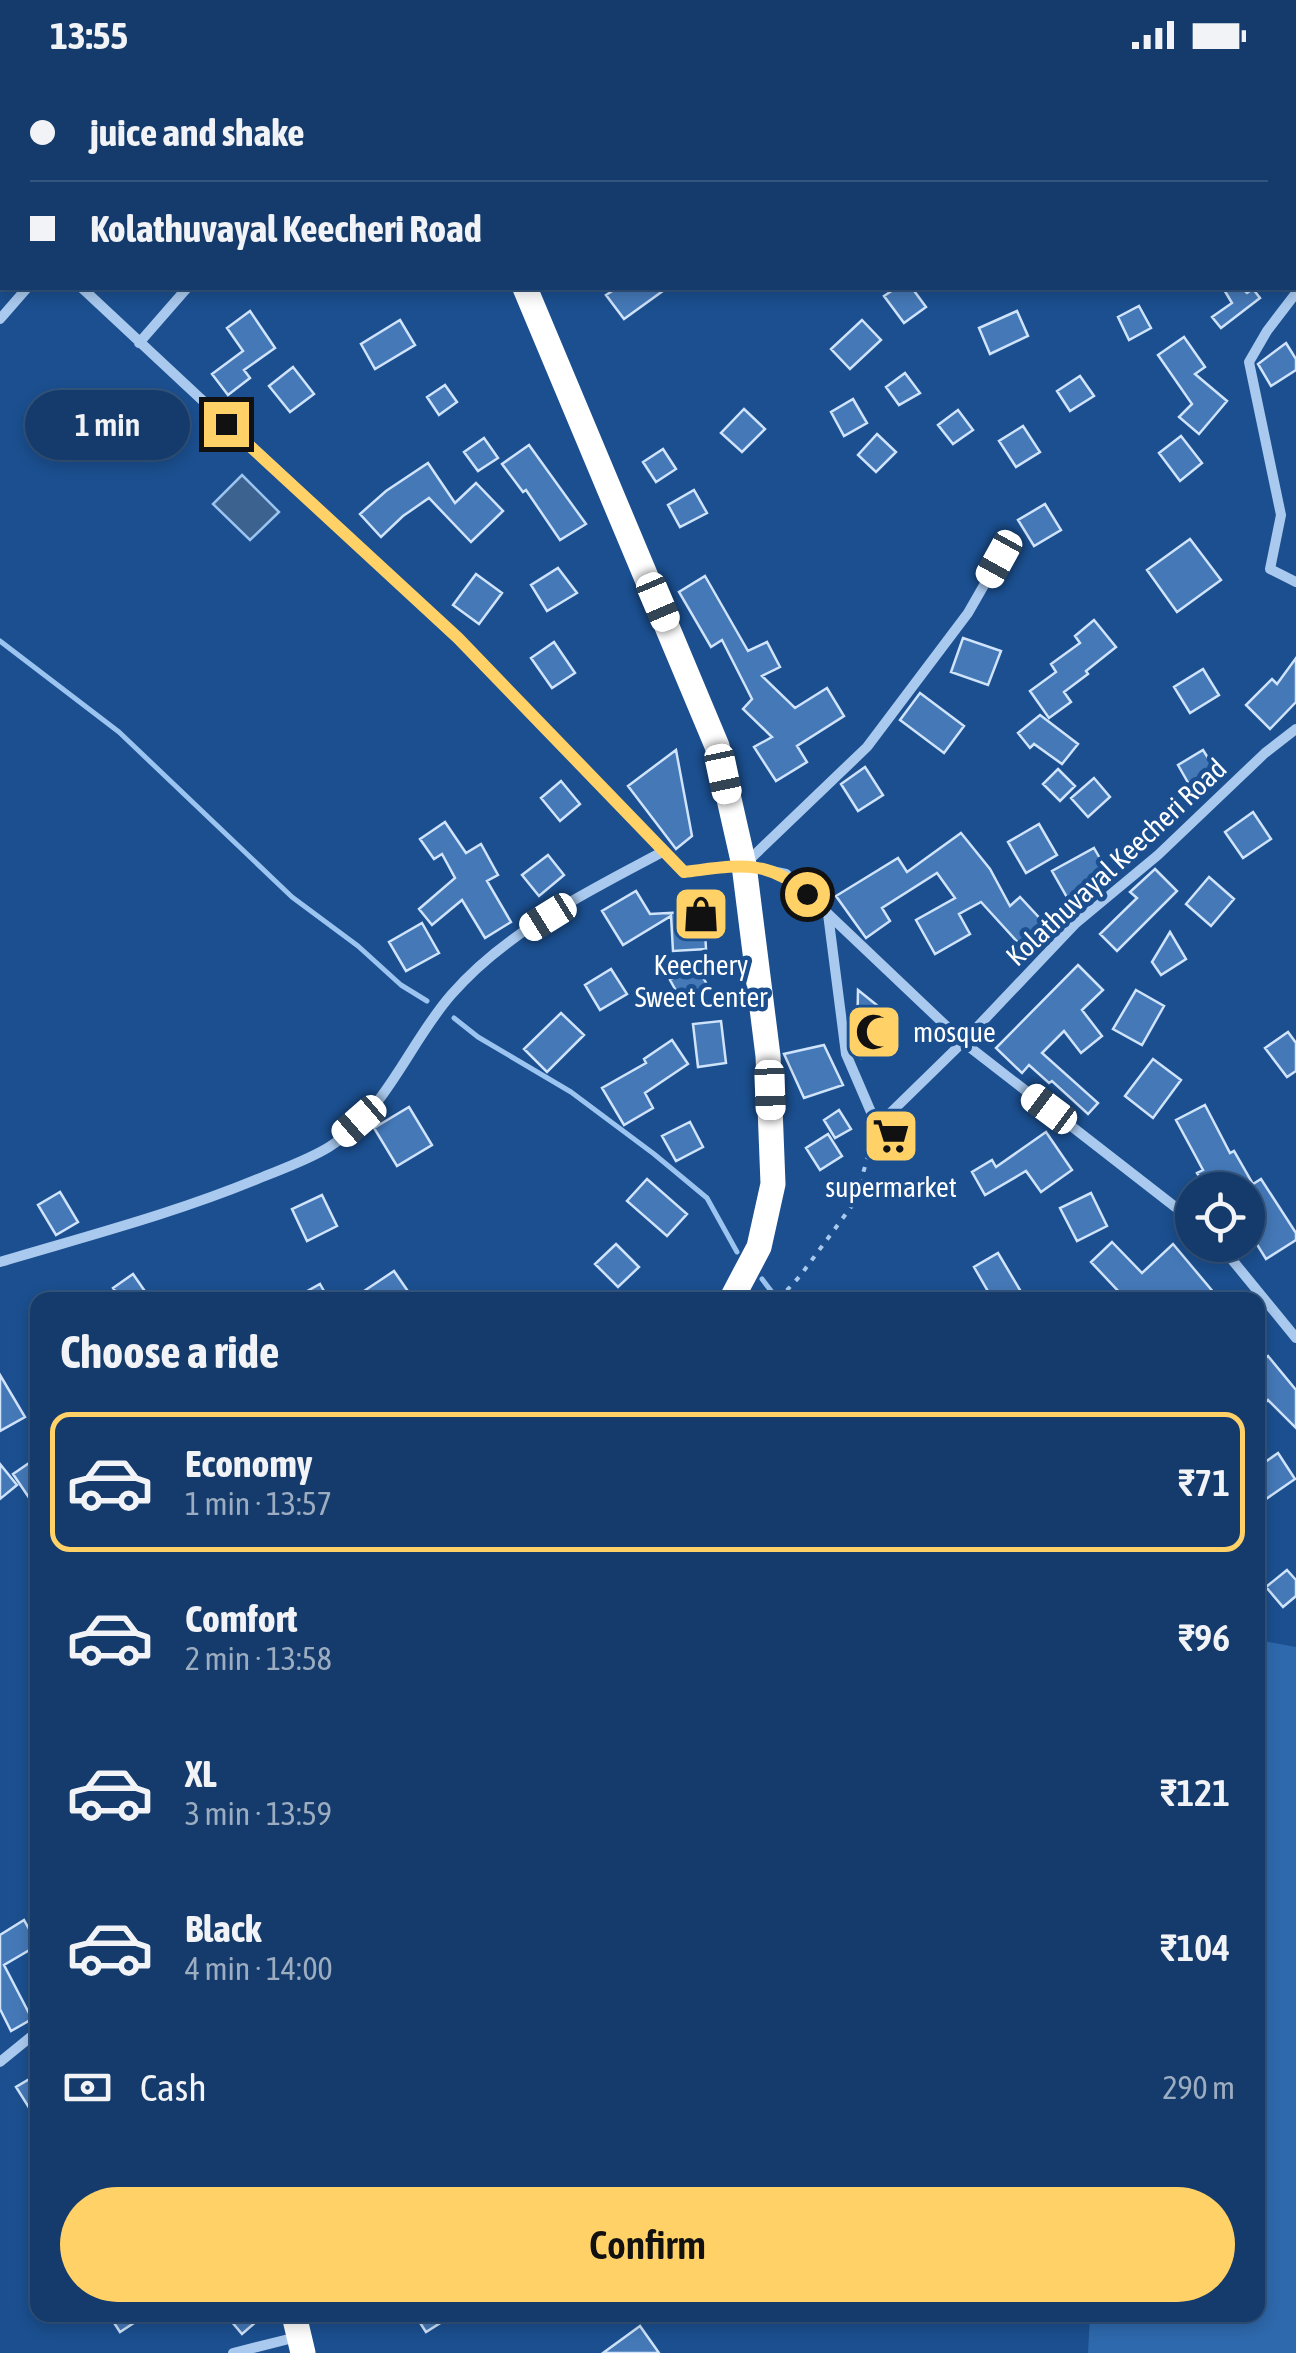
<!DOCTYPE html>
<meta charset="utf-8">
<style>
body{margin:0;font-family:"Asap Condensed",sans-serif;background:#214673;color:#f1f3f6;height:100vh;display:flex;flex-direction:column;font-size:38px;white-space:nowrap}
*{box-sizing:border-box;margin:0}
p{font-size:32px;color:#9dadc1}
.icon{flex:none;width:55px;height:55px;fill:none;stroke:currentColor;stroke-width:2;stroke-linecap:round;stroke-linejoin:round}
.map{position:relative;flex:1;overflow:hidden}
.side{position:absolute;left:30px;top:1222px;width:1235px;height:1030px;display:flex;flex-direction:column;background:#143b6b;border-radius:20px;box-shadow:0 5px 15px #0003,0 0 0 2px #33557e}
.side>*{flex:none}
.guide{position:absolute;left:0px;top:0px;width:1298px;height:220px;box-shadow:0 5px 15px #0003,0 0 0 2px #33557e;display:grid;align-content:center;height:220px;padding:0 30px;background:#143b6b}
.controls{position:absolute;left:1175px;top:1102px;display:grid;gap:20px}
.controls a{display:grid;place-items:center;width:90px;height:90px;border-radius:50%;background:#143b6b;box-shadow:0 5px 15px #0003,0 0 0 2px #33557e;font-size:50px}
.end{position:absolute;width:45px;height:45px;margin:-22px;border:12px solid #ffd166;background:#111;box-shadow:0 0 0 5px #111}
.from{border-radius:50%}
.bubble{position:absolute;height:70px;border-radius:35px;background:#143b6b;box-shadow:0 5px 15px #0003,0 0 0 2px #33557e;font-size:32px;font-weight:600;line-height:70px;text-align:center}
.car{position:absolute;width:30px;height:60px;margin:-30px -15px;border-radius:12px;box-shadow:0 0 8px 2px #0007;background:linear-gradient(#fff 24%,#345 0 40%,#fff 0 76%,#345 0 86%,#fff 0)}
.guide b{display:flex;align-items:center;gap:35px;height:95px;font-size:38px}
.guide b+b{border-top:2px solid #33557e}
.guide i{width:25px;height:25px;background:#f1f3f6}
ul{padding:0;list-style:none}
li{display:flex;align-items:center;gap:30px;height:140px;margin:0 20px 15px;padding:0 10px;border:5px solid transparent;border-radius:20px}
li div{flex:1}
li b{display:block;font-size:38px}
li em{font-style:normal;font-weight:600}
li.active{border-color:#ffd166}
li>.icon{width:90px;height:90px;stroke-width:1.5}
h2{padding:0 30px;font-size:45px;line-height:120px}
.pay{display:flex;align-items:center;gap:25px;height:110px;padding:0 30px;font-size:38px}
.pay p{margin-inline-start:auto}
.button{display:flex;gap:20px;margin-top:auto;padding:20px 30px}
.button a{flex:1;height:115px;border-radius:60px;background:#ffd166;color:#111;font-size:40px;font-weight:600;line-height:115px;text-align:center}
.status{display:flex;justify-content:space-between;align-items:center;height:70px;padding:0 50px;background:#143b6b;direction:ltr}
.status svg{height:28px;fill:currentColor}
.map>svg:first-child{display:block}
.green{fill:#2e69ad}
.water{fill:#3c6290;stroke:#9cc4f0;stroke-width:2.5}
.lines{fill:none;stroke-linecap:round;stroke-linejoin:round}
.stream{stroke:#9cc4f0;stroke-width:5}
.building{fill:#4478b7;stroke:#cfe3fa;stroke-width:2.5}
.path{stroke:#a9c9ee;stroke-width:4;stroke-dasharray:5 8;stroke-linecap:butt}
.street{stroke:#a9c9ee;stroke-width:10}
.highway{stroke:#fff;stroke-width:25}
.route{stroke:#ffd166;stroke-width:12}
.labels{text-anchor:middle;stroke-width:9;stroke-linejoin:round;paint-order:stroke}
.street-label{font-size:28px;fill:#fff;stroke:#1b4f8f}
.poi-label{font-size:28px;fill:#fff;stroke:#1b4f8f}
</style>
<div class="status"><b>13:55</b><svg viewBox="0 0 49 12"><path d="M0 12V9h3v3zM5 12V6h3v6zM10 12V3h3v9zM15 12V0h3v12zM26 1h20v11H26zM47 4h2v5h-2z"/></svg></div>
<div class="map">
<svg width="1296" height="2283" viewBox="0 0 1296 2283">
<rect width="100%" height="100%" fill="#1b4f8f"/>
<!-- green -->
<path class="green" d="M1258 1570 1296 1577V2283H1088L1090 2245H1258Z"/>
<!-- water -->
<path class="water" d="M242 405 279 442 250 470 213 434Z"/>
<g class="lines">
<!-- stream -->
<path class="stream" d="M0 571 119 662 292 827 358 876 401 915 427 931
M454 948 478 967 571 1022 654 1084 707 1128 737 1182
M762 1209 778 1230"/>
</g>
<!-- building -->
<path class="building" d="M617 218H667L624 249 606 225Z
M896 218H912L926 237 904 253 884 226Z
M1223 218H1242L1247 223 1253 219 1260 228 1221 258 1212 247 1232 233Z
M1139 236 1151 258 1129 270 1118 247Z
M250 241 275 278 244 300 250 308 228 325 212 304 243 281 227 258Z
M1017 241 1028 266 990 284 979 258Z
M400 250 415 275 375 299 361 274Z
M862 250 881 270 850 299 831 279Z
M1184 267 1205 297 1195 304 1227 331 1199 364 1179 347 1192 334 1158 285Z
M1286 273 1296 289V300L1271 316 1258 294Z
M293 297 314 324 290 342 269 316Z
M905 303 920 323 899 335 886 317Z
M1080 306 1094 326 1070 341 1057 321Z
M445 315 457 332 439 345 427 327Z
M853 329 867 353 844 366 831 342Z
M744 339 765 359 742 382 721 363Z
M958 340 973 360 953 374 938 355Z
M1023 356 1040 382 1016 397 999 371Z
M877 364 896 382 876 402 858 385Z
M1181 366 1202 393 1180 411 1159 383Z
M484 368 498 388 478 401 464 382Z
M529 375 586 454 560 470 526 420 523 422 502 394Z
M663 379 676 399 656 412 643 392Z
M428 393 455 433 476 413 503 441 471 472 429 428 403 446 381 467 360 444 386 421Z
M694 420 707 443 680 457 668 435Z
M1045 434 1061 460 1034 476 1018 450Z
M1190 469 1221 510 1177 542 1147 500Z
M558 498 577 523 547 541 531 515Z
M476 504 502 523 479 554 453 535Z
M705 506 748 581 767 572 780 597 762 606 795 638 827 618 844 646 797 676 807 692 776 711 754 677 772 667 743 639 752 629 722 570 711 577 679 522Z
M1094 550 1116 577 1086 601 1088 604 1064 622 1071 632 1049 648 1030 621 1056 602 1051 594 1080 573 1075 566Z
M963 568 1001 581 988 615 951 602Z
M554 572 575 603 552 618 531 588Z
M1296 588V632L1270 659 1246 635 1272 609 1277 614Z
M1203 599 1219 625 1190 643 1174 617Z
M920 623 964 656 944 683 900 650Z
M1040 645 1078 674 1062 694 1034 674 1030 678 1018 663Z
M676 680 692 766 676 779 628 716Z
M1203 680 1220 707 1194 723 1178 695Z
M865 697 883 725 858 741 841 714Z
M1058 699 1075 716 1060 731 1043 714Z
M1094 708 1110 727 1088 747 1071 728Z
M561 711 580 734 560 751 541 728Z
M1253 742 1271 769 1243 788 1225 762Z
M445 752 466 783 481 774 498 805 487 811 511 852 485 868 462 830 432 855 419 839 455 808 442 784 434 789 420 769Z
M1039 754 1057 785 1026 803 1008 772Z
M961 763 990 799 1010 836 1020 827 1046 855 1022 877 981 832 959 844 970 864 935 884 916 850 955 828 937 803 882 838 890 851 866 868 836 826 898 788 907 802Z
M1094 778 1110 806 1068 829 1052 801Z
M548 785 564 805 539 826 522 805Z
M1155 799 1177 821 1117 881 1100 864 1137 828 1130 822Z
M1209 807 1234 829 1211 856 1186 834Z
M636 821 650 844 704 841 706 879 673 881 671 846 623 875 602 841Z
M422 853 439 883 406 901 389 872Z
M1170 862 1186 889 1161 905 1152 892Z
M696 895 709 918 683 933 670 910Z
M1078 895 1103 920 1082 940 1102 966 1081 983 1064 961 1042 983 1098 1033 1088 1044 1052 1011 1049 1013 1029 995 1022 1003 996 978Z
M611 899 627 924 600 940 585 915Z
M858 920 899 953 872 987 861 988 857 972Z
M1136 920 1164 936 1142 975 1113 959Z
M561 943 584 965 547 1002 524 979Z
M721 951 726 993 698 997 693 954Z
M1288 962 1296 973V1001L1287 1007 1265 978Z
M672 970 688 994 645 1023 653 1038 624 1055 602 1018 646 993 644 989Z
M824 975 843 1015 804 1028 784 984Z
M1153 989 1181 1010 1153 1048 1125 1026Z
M1205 1035 1230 1083 1234 1081 1253 1114 1261 1109 1296 1163V1170L1266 1189 1248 1160V1120H1207L1197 1103 1203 1100 1176 1050Z
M409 1037 432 1075 397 1096 374 1058Z
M839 1040 851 1059 835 1068 824 1050Z
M690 1052 703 1077 676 1091 662 1066Z
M1046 1062 1072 1100 1041 1122 1026 1101 985 1125 972 1102 992 1090 996 1097Z
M828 1064 842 1086 820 1100 806 1078Z
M647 1109 687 1144 667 1166 627 1131Z
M60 1122 78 1152 56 1165 38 1135Z
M1091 1123 1107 1156 1077 1171 1060 1138Z
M322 1125 337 1156 307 1171 292 1139Z
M1112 1172 1142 1203 1173 1174 1220 1230H1112L1120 1223 1091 1192Z
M616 1174 639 1197 618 1217 595 1194Z
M998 1183 1020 1220 1003 1230H993L974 1197Z
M394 1201 414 1230H370L364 1221Z
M133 1204 151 1230H122L113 1218Z
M320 1214 329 1230H291Z
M1268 1286 1296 1320V1358L1268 1330 1258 1339V1294Z
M0 1305 25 1347 0 1361Z
M1278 1383 1295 1409 1266 1429 1258 1417V1397Z
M32 1391 38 1399V1441L13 1404Z
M0 1394 17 1415 0 1429Z
M1287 1500 1296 1510V1526L1283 1537 1266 1517Z
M24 1850 38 1875 4 1895 32 1949 11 1961 0 1939V1865Z
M38 2004V2052L16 2017Z
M109 2245H146L120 2262Z
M226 2245H264L242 2264Z
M415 2245H453L426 2262Z
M640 2256 659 2283H603Z"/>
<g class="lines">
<!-- path -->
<path class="path" d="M778 1230 800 1206 854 1133 873 1070"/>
<!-- street -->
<path class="street" d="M559 2 562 0
M0 137 2 140
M82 218 457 568 684 802 744 795 786 804 963 972 1192 1150
M1296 223 1267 261 1249 292 1281 445 1270 499 1296 512
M0 249 27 218
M139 273 187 218
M745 794 867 677 968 543 999 489
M828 844 846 984 877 1056 963 972 1075 854 1158 785 1265 683 1296 659
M1220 1175 1296 1268
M0 1192C87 1166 176 1143 260 1108 282 1099 308 1090 329 1077 386 1042 409 973 451 925 507 860 590 821 664 781
M0 1992 38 1961
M233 2283 297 2267"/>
<!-- highway -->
<path class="highway" d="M435 0 436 2
M525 218 717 676 744 795 768 986 773 1114 759 1177 731 1230
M294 2245 303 2283"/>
</g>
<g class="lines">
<!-- route -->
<path class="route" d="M226 354 458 568 684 802C735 796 767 787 807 824"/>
</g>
<!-- icons -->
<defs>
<g id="shop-square" transform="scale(2.875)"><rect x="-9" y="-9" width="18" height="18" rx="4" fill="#ffd166" stroke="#1b4f8f"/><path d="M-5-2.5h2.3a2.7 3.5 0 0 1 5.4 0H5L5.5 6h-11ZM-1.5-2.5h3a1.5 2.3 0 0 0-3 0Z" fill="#111"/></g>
<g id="mosque-square" transform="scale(2.875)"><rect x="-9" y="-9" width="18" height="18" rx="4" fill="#ffd166" stroke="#1b4f8f"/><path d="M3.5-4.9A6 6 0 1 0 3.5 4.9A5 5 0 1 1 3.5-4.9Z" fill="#111"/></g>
<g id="supermarket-square" transform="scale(2.875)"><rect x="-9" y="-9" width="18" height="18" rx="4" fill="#ffd166" stroke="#1b4f8f"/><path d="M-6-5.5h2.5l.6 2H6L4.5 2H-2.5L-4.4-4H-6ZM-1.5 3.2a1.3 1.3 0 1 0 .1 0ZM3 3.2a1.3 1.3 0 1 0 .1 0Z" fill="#111"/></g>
</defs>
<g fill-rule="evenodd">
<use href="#shop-square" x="701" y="844"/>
<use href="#mosque-square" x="874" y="962"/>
<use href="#supermarket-square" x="891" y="1066"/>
</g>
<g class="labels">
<!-- street labels -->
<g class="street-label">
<text transform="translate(1116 792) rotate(-43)" y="10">Kolathuvayal Keecheri Road</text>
</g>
<!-- poi labels -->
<g class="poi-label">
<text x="701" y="905">Keechery<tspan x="701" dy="32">Sweet Center</tspan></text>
<text x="913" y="972" text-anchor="start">mosque</text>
<text x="891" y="1127">supermarket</text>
</g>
</g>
</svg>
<div class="controls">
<a><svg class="icon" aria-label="locate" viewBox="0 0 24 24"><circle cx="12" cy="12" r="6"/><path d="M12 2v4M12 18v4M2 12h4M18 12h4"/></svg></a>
</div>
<i class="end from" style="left:807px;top:824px"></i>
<i class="end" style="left:226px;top:354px"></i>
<div class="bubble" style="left:25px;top:320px;width:165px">1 min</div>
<i class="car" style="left:999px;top:489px;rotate:209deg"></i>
<i class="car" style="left:658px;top:532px;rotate:157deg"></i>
<i class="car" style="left:723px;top:704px;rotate:168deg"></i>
<i class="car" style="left:548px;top:847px;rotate:238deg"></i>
<i class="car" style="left:770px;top:1020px;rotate:178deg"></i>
<i class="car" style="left:1049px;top:1039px;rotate:307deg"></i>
<i class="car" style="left:359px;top:1051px;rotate:229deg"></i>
<div class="guide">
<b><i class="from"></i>juice and shake</b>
<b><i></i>Kolathuvayal Keecheri Road</b>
</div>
<section class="side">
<h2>Choose a ride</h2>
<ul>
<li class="active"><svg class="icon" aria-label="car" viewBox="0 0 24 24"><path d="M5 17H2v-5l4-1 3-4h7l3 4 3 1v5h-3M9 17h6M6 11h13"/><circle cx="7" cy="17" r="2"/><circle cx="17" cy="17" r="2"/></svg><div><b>Economy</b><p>1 min · 13:57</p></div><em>₹71</em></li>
<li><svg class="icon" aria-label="car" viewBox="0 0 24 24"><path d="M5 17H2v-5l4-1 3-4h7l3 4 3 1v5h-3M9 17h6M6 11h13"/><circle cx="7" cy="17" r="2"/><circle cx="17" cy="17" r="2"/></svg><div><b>Comfort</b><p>2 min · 13:58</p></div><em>₹96</em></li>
<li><svg class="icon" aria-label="car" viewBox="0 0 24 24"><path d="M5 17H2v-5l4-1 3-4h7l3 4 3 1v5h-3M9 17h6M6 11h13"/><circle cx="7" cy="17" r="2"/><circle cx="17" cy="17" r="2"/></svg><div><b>XL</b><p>3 min · 13:59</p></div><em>₹121</em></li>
<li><svg class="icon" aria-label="car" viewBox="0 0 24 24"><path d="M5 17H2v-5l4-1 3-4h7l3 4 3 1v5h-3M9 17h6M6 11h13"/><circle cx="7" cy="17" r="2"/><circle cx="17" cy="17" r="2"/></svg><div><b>Black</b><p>4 min · 14:00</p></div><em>₹104</em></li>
</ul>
<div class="pay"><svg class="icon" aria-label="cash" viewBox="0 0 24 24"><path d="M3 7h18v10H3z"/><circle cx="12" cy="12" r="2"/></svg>Cash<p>290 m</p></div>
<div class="button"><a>Confirm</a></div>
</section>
</div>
